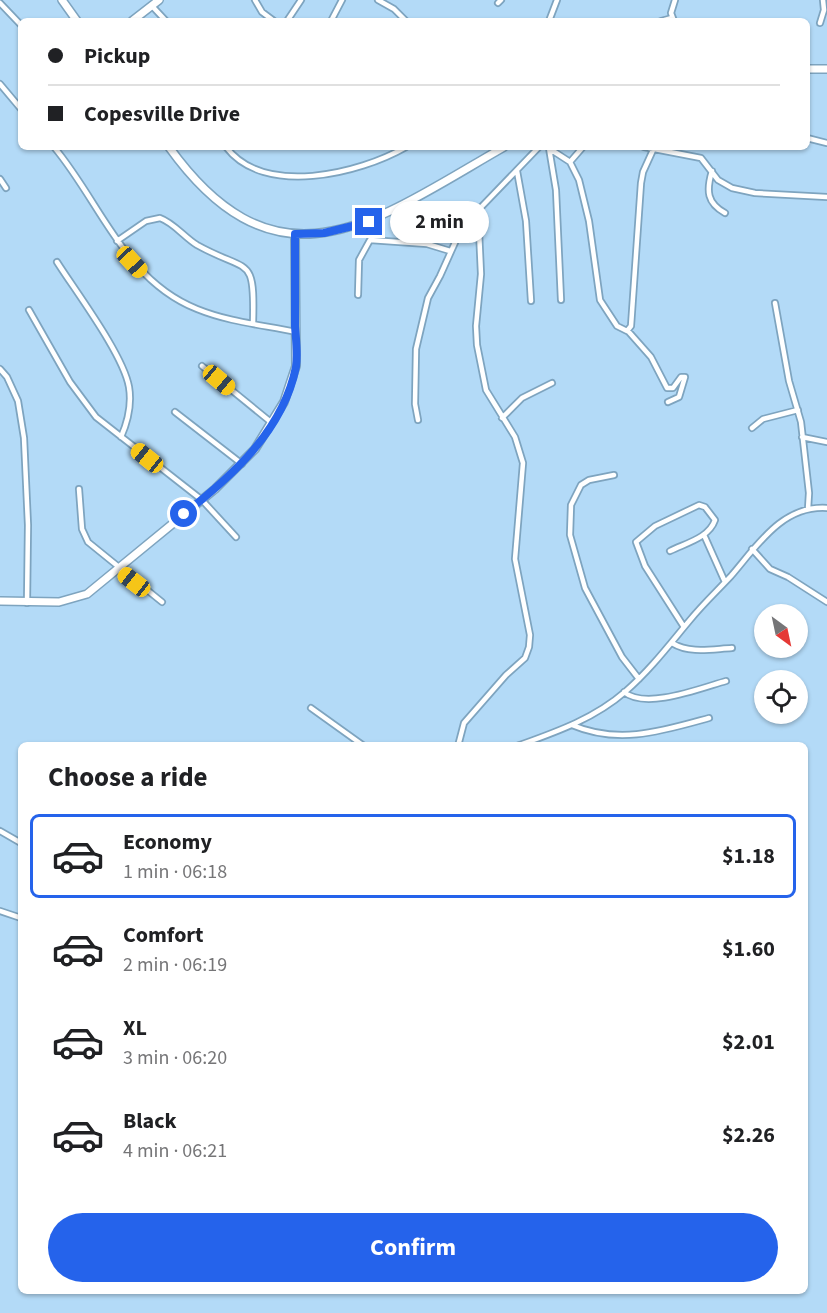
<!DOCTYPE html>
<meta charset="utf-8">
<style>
body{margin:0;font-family:"Source Sans 3",sans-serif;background:#f6f6f6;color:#202124;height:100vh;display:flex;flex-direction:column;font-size:22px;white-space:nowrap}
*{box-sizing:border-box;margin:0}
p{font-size:20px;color:#757577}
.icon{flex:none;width:33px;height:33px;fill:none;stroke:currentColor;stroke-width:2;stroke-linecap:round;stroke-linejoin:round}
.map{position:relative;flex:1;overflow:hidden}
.panel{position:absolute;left:18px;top:742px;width:790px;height:552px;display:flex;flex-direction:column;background:#fff;border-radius:9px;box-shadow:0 2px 4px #0004}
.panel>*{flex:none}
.hud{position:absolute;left:18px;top:18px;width:792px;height:132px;border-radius:9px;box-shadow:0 2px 4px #0004;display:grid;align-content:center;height:132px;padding:0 30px;background:#fff}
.needle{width:39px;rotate:147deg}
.tools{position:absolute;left:754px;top:604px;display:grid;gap:12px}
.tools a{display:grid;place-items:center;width:54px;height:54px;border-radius:50%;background:#fff;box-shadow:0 2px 4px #0004;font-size:30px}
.end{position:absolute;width:27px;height:27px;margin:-14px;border:8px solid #2563eb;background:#fff;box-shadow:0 0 0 3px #fff}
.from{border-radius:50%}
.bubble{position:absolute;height:42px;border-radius:21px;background:#fff;box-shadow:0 2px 4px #0004;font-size:20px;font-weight:700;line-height:42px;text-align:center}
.car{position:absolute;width:18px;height:36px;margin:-18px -9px;border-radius:8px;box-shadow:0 0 4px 2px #0007;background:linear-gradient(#f5c518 24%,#345 0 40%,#f5c518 0 76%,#345 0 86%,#f5c518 0)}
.hud b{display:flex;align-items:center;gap:21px;height:57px;font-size:22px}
.hud b+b{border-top:2px solid #e0e0e0}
.hud i{width:15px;height:15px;background:#202124}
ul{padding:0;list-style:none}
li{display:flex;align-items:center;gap:18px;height:84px;margin:0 12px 9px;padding:0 18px;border:3px solid transparent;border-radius:9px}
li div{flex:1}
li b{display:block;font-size:22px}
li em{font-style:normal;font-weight:700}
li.selected{border-color:#2563eb}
li>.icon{width:54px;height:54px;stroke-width:1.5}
h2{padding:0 30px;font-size:27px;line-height:72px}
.primary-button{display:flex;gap:12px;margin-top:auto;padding:12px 30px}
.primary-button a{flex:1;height:69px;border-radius:36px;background:#2563eb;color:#fff;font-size:24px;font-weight:700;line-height:69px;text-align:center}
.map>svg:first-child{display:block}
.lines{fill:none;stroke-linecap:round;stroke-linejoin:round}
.street-casing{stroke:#7ea4bf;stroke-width:8}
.secondary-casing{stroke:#7ea4bf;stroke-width:10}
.street{stroke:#fff;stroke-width:4.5}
.secondary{stroke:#fff;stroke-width:7}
.route{stroke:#2563eb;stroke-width:8}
</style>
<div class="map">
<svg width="827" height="1313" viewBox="0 0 827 1313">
<rect width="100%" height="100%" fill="#b3daf7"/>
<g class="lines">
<!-- street casing -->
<g class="street-casing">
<path id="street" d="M255 0 262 12 274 21
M378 0 394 9 406 21
M0 3 21 25
M498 3 501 0
M152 6 166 21
M287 21 301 0
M331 21 342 0
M549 21 557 0
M661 21 672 18
M674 21 671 13 675 0
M820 23 824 10 823 0
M0 84 21 109
M807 138 827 143
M54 147C101 203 124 280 197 309 229 322 263 325 296 332
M226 147C264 197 359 174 406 147
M644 147 701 158 718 180 732 188 755 193 827 197
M549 148 556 190 561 300
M550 149 570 162 583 147
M570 162 579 180 589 221 600 300 617 326 627 331 631 326 641 183 643 172 653 150
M517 171 526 221 531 301
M712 171C706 191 707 203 725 213
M0 179 6 188
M117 241 146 221 160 218C174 223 184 237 197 245 249 274 255 253 253 324
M57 262C76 292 123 354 129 387 132 405 128 421 121 437
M358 295 359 260 370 240 427 244 450 251
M775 303 789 381 801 422 809 493 808 509
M29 310 70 382 96 417 202 500 236 537
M628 331 651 357 667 388H673L681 377H685L679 397 668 402
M202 366 272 423
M0 369 7 377 18 401 24 438 28 525 27 603
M175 412 242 464
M502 418 522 398 552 383
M418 420 415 404 416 349 428 298 440 276 462 227 539 147
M752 428 763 419 798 410
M802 437 827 442
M614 475 589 480 581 485 571 505 570 535 585 588 622 657 639 679
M79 489 82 529 88 542 162 602
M704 535 725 582
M752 549 770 569 788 577 827 602
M670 551C686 543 709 538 715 520L705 507 699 505 655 526 636 542 645 566 684 627
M672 643C690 654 712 649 732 648
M624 692C646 710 701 688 726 681
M311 708 364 746
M572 725C619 745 662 731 709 718
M458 746 464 723 506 675 525 658 529 647 530 635 515 559 523 463 515 437 486 390 477 345 476 326 481 274 478 209
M517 746C556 732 594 719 626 691 651 669 669 645 690 620 703 604 717 591 731 576 757 546 782 505 827 508
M0 831 21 843
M0 911 21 918"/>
</g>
<!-- secondary casing -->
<g class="secondary-casing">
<path id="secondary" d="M62 0 77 21
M132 21 159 0
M807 69H827
M169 147C279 300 378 219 504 147
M0 601 59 602 87 594 215 489 255 449 284 402 296 366 295 234"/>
</g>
<!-- street -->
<use href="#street" class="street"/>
<!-- secondary -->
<use href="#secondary" class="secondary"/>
</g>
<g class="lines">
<!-- route -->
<path class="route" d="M184 514C232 476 283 431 296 367 298 354 296 340 295 326 295 295 295 265 295 234L324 233 369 222"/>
</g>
</svg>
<div class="tools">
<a><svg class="needle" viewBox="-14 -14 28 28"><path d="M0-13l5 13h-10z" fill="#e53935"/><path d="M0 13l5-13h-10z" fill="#757577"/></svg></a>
<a><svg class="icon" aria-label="locate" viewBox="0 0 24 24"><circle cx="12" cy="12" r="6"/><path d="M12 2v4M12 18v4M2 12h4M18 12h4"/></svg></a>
</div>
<i class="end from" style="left:184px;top:514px"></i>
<i class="end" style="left:369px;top:222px"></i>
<div class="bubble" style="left:390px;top:201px;width:99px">2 min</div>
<i class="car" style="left:132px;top:262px;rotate:137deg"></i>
<i class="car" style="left:219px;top:380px;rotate:130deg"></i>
<i class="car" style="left:147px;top:458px;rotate:309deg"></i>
<i class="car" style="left:134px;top:582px;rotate:308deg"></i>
<div class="hud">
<b><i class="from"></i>Pickup</b>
<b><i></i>Copesville Drive</b>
</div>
<section class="panel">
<h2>Choose a ride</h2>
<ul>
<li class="selected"><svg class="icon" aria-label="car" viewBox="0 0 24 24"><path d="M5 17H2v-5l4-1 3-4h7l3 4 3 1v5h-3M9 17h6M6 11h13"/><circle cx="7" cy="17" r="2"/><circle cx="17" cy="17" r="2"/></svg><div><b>Economy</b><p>1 min · 06:18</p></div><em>$1.18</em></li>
<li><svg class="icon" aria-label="car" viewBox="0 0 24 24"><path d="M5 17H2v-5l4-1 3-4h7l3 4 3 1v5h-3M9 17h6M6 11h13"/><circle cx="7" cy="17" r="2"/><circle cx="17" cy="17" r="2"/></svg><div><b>Comfort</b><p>2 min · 06:19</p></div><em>$1.60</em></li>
<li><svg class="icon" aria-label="car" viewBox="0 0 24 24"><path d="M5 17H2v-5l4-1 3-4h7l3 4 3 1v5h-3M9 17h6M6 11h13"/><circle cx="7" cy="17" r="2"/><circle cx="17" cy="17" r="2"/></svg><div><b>XL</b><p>3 min · 06:20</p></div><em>$2.01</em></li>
<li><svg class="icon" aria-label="car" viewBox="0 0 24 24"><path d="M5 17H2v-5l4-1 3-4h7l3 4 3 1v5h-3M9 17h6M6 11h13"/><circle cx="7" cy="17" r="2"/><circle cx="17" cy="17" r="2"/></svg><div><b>Black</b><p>4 min · 06:21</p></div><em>$2.26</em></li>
</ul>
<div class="primary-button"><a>Confirm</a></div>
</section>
</div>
